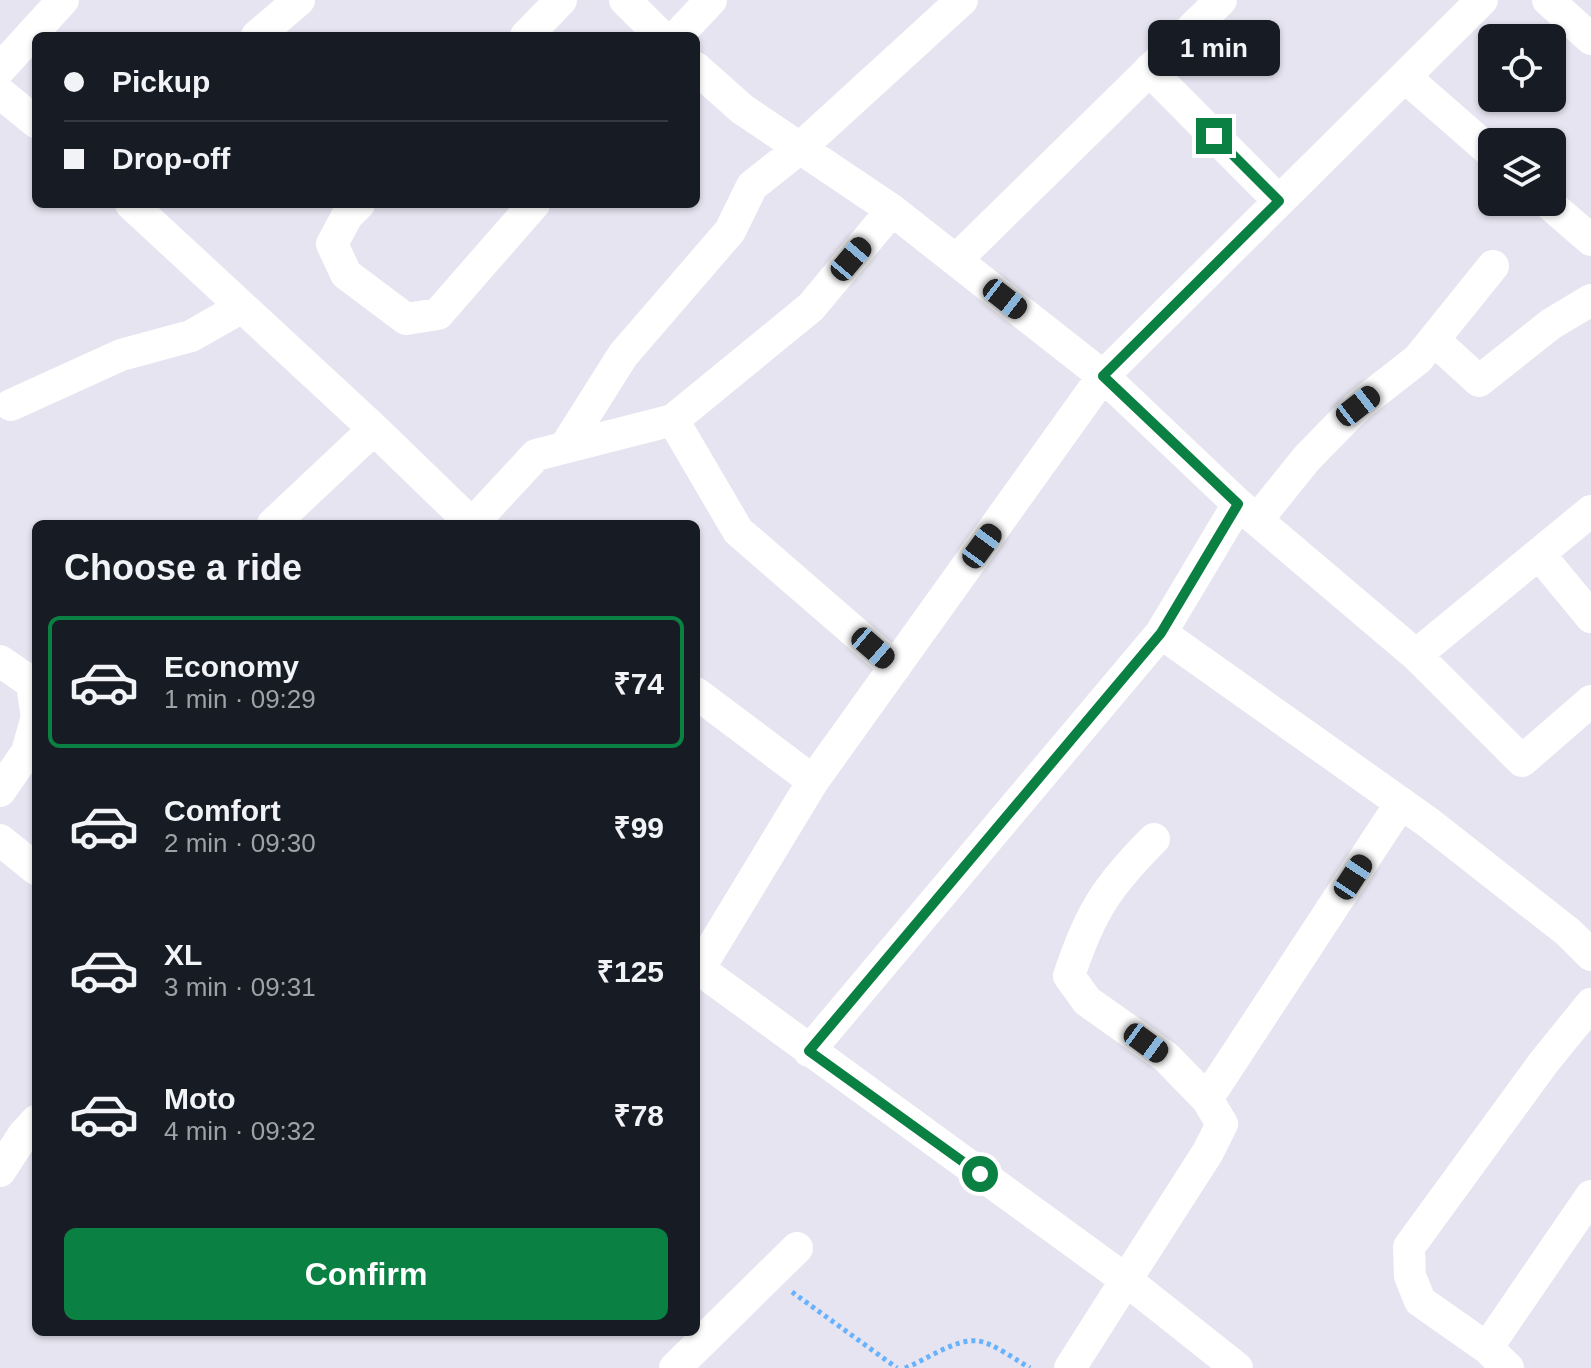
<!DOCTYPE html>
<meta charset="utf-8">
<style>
body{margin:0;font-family:Helvetica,sans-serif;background:#242831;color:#f1f3f6;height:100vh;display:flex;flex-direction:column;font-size:30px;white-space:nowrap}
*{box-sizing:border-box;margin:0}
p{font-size:26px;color:#9ea1a6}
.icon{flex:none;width:44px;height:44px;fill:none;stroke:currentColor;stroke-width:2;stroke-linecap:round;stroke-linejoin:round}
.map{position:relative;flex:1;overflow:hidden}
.side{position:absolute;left:32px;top:520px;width:668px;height:816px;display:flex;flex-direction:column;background:#171b24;border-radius:12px;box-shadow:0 2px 6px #0004}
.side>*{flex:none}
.banner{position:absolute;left:32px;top:32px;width:668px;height:176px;border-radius:12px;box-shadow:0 2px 6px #0004;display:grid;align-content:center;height:176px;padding:0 32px;background:#171b24}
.buttons{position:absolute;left:1478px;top:24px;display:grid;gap:16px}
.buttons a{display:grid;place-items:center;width:88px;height:88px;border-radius:12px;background:#171b24;box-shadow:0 2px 6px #0004;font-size:40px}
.end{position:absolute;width:36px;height:36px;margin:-18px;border:10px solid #0b8043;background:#fff;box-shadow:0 0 0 4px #fff}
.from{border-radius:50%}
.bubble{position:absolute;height:56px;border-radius:12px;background:#171b24;box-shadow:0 2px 6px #0004;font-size:26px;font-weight:700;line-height:56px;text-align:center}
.car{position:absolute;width:24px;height:48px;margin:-24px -12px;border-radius:10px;box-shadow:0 0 6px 2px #0007;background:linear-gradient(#222 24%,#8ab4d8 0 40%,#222 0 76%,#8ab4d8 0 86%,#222 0)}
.banner b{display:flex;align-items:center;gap:28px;height:76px;font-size:30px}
.banner b+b{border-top:2px solid #363941}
.banner i{width:20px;height:20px;background:#f1f3f6}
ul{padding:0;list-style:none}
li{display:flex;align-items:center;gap:24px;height:132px;margin:0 16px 12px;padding:0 16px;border:4px solid transparent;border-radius:12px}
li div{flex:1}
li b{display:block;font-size:30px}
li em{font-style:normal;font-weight:700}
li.selected{border-color:#0b8043}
li>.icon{width:72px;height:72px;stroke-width:1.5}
h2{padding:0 32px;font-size:36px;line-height:96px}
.button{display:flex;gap:16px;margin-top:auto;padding:16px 32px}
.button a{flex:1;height:92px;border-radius:12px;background:#0b8043;color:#fff;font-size:32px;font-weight:700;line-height:92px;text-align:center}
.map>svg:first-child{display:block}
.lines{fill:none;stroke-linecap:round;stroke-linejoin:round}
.path{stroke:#66b2ff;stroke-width:5;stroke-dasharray:4 4;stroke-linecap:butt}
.minor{stroke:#fff;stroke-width:32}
.route{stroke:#0b8043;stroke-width:10}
</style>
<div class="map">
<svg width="1591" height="1368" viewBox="0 0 1591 1368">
<rect width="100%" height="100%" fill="#e5e4f0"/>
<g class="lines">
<!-- path -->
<path class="path" d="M792 1292 897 1368
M905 1368C926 1360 956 1338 978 1341 991 1342 1018 1361 1030 1368"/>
<!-- minor -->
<path class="minor" d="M625 0 661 36
M1548 0 1591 39
M257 36 299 0
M526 36 561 0
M677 36 711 0
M696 68 742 109 892 210
M0 69 63 0
M1149 70 1279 201
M1405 77 1492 153
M0 93 36 122
M1547 202 1591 240
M131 204 374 429 472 524
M359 204 347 216 332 244 346 274 406 319 438 314 534 204
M956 260 1221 0
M1434 340 1479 381 1551 324 1591 300
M11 405 121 355 191 336 242 307
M673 420 738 531 895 667
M565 447 623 355 730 231 752 186 800 148 962 0
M1257 520 1307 458 1358 406 1418 359 1493 266
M273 524 374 429
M472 524 536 455 673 420 811 307 892 210 1103 376 1238 504 1416 655 1522 761 1591 701
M1539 554 1591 617
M1161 633 1429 823 1568 932 1591 955
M1416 655 1591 511
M0 661 32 683 36 712
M696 693 813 781
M0 791 27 752 36 720
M1154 839C1107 886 1090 912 1069 976L1087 1001 1166 1057 1207 1099 1222 1124 1208 1152 1126 1280 1237 1368
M0 840 36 869
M809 1051 1161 633 1238 504
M1207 1099 1401 803
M0 1171 24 1134 36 1121
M1487 1348 1591 1196
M675 1368 797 1248
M1070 1368 1126 1280 699 969 813 781 1103 376 1482 0
M1508 1368 1487 1348 1420 1301 1410 1276 1409 1247 1544 1062 1591 1004"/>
</g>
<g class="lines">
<!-- route -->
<path class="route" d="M980 1174 809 1051 1161 633 1238 504 1103 376 1279 201 1214 136"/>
</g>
</svg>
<div class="buttons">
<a><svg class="icon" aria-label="locate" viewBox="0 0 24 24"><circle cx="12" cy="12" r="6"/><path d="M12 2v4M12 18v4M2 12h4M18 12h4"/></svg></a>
<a><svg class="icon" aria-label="layers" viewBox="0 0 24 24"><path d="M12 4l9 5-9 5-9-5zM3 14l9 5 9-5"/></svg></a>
</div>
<i class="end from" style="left:980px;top:1174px"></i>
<i class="end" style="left:1214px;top:136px"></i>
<div class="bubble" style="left:1148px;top:20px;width:132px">1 min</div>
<i class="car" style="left:851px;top:259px;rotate:40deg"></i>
<i class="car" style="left:1005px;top:299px;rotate:128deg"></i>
<i class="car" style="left:1358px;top:406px;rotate:52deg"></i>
<i class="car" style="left:982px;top:546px;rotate:36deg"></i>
<i class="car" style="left:873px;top:648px;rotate:131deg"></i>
<i class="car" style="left:1353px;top:877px;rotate:33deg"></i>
<i class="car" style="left:1146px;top:1043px;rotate:126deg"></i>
<div class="banner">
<b><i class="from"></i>Pickup</b>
<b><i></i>Drop-off</b>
</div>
<section class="side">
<h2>Choose a ride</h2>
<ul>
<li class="selected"><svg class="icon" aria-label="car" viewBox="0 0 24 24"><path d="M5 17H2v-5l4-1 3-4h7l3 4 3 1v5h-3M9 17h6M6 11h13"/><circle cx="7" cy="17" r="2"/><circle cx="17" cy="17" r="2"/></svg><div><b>Economy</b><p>1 min · 09:29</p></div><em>₹74</em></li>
<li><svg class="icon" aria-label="car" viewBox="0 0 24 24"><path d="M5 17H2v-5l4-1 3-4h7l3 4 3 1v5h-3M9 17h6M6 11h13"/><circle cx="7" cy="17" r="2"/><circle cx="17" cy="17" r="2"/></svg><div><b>Comfort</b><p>2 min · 09:30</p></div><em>₹99</em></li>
<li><svg class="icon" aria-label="car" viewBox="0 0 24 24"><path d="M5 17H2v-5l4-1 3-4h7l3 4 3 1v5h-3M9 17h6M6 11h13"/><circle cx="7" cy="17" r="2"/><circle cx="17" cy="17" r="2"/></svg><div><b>XL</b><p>3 min · 09:31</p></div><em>₹125</em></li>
<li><svg class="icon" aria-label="car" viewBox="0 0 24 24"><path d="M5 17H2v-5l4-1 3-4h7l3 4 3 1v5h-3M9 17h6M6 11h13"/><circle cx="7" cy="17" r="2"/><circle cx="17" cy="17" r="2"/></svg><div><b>Moto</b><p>4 min · 09:32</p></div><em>₹78</em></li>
</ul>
<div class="button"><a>Confirm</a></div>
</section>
</div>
